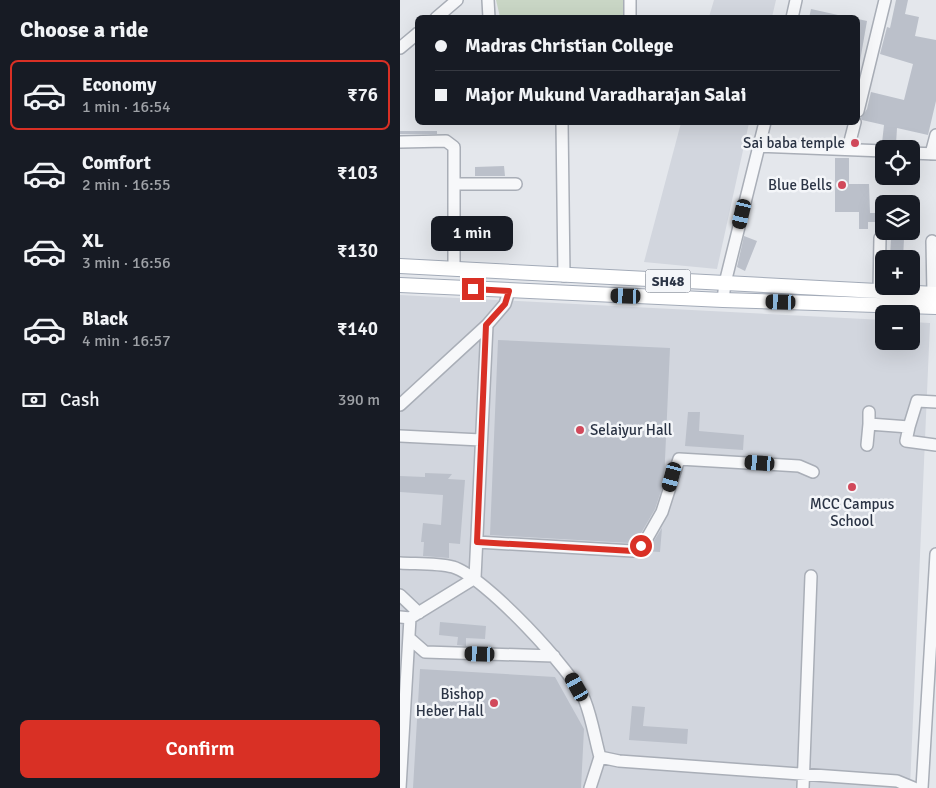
<!DOCTYPE html>
<meta charset="utf-8">
<style>
body{margin:0;font-family:Signika,sans-serif;background:#242831;color:#f1f3f6;height:100vh;display:flex;flex-direction:column;font-size:19px;white-space:nowrap}
*{box-sizing:border-box;margin:0}
p{font-size:16px;color:#9ea1a6}
.icon{flex:none;width:28px;height:28px;fill:none;stroke:currentColor;stroke-width:2;stroke-linecap:round;stroke-linejoin:round}
.map{position:relative;flex:1;overflow:hidden}
.details{display:flex;flex-direction:column;background:#171b24;width:400px}
.details>*{flex:none}
.banner{position:absolute;left:15px;top:15px;width:445px;height:110px;border-radius:8px;box-shadow:0 5px 20px #0002;display:grid;align-content:center;height:110px;padding:0 20px;background:#171b24}
.controls{position:absolute;left:475px;top:140px;display:grid;gap:10px}
.controls a{display:grid;place-items:center;width:45px;height:45px;border-radius:8px;background:#171b24;box-shadow:0 5px 20px #0002;font-size:25px}
.end{position:absolute;width:22px;height:22px;margin:-11px;border:6px solid #d93025;background:#fff;box-shadow:0 0 0 2px #fff}
.from{border-radius:50%}
.bubble{position:absolute;height:35px;border-radius:8px;background:#171b24;box-shadow:0 5px 20px #0002;font-size:16px;font-weight:600;line-height:35px;text-align:center}
.car{position:absolute;width:15px;height:30px;margin:-15px -8px;border-radius:6px;box-shadow:0 0 4px 1px #0007;background:linear-gradient(#222 24%,#8ab4d8 0 40%,#222 0 76%,#8ab4d8 0 86%,#222 0)}
.banner b{display:flex;align-items:center;gap:18px;height:48px;font-size:19px}
.banner b+b{border-top:1px solid #363941}
.banner i{width:12px;height:12px;background:#f1f3f6}
ul{padding:0;list-style:none}
li{display:flex;align-items:center;gap:15px;height:70px;margin:0 10px 8px;padding:0 10px;border:2px solid transparent;border-radius:8px}
li div{flex:1}
li b{display:block;font-size:19px}
li em{font-style:normal;font-weight:600}
li.selected{border-color:#d93025}
li>.icon{width:45px;height:45px;stroke-width:1.5}
h2{padding:0 20px;font-size:22px;line-height:60px}
.pay{display:flex;align-items:center;gap:12px;height:55px;padding:0 20px;font-size:19px}
.pay p{margin-inline-start:auto}
.primary-button{display:flex;gap:10px;margin-top:auto;padding:10px 20px}
.primary-button a{flex:1;height:58px;border-radius:8px;background:#d93025;color:#fff;font-size:20px;font-weight:600;line-height:58px;text-align:center}
main{display:flex;flex:1;min-height:0}
.map>svg:first-child{display:block}
.built{fill:#d2d6de}
.green{fill:#c9d6c5}
.building{fill:#bbc0ca}
.lines{fill:none;stroke-linecap:round;stroke-linejoin:round}
.minor-casing{stroke:#a9aeb7;stroke-width:14}
.major-casing{stroke:#a3abb8;stroke-width:16}
.minor{stroke:#f7f8fa;stroke-width:11}
.major{stroke:#fff;stroke-width:14}
.route{stroke:#d93025;stroke-width:6}
.poi-dot{fill:#d1495b;stroke:#f4f6f9;stroke-width:2}
.labels{text-anchor:middle;stroke-width:5;stroke-linejoin:round;paint-order:stroke}
.shield{fill:#f4f6f9;stroke:#676e7b;stroke-width:1}
.shield-label{font-size:14px;font-weight:bold;fill:#2b3445}
.poi-label{font-size:15px;fill:#2b3445;stroke:#f4f6f9;text-anchor:end}
</style>
<main>
<section class="details">
<h2>Choose a ride</h2>
<ul>
<li class="selected"><svg class="icon" aria-label="car" viewBox="0 0 24 24"><path d="M5 17H2v-5l4-1 3-4h7l3 4 3 1v5h-3M9 17h6M6 11h13"/><circle cx="7" cy="17" r="2"/><circle cx="17" cy="17" r="2"/></svg><div><b>Economy</b><p>1 min · 16:54</p></div><em>₹76</em></li>
<li><svg class="icon" aria-label="car" viewBox="0 0 24 24"><path d="M5 17H2v-5l4-1 3-4h7l3 4 3 1v5h-3M9 17h6M6 11h13"/><circle cx="7" cy="17" r="2"/><circle cx="17" cy="17" r="2"/></svg><div><b>Comfort</b><p>2 min · 16:55</p></div><em>₹103</em></li>
<li><svg class="icon" aria-label="car" viewBox="0 0 24 24"><path d="M5 17H2v-5l4-1 3-4h7l3 4 3 1v5h-3M9 17h6M6 11h13"/><circle cx="7" cy="17" r="2"/><circle cx="17" cy="17" r="2"/></svg><div><b>XL</b><p>3 min · 16:56</p></div><em>₹130</em></li>
<li><svg class="icon" aria-label="car" viewBox="0 0 24 24"><path d="M5 17H2v-5l4-1 3-4h7l3 4 3 1v5h-3M9 17h6M6 11h13"/><circle cx="7" cy="17" r="2"/><circle cx="17" cy="17" r="2"/></svg><div><b>Black</b><p>4 min · 16:57</p></div><em>₹140</em></li>
</ul>
<div class="pay"><svg class="icon" aria-label="cash" viewBox="0 0 24 24"><path d="M3 7h18v10H3z"/><circle cx="12" cy="12" r="2"/></svg>Cash<p>390 m</p></div>
<div class="primary-button"><a>Confirm</a></div>
</section>
<div class="map">
<svg width="536" height="788" viewBox="0 0 536 788">
<rect width="100%" height="100%" fill="#e4e7ec"/>
<!-- built -->
<path class="built" d="M314 0H376L372 17H309Z
M281 123H349L317 269 244 262Z
M0 295 484 320V341H511V322L530 323 510 788H0Z"/>
<!-- green -->
<path class="green" d="M96 0H223V18L100 17Z"/>
<!-- building -->
<path class="building" d="M496 0H508L505 14 519 17 515 36 536 40V101L528 135 497 128 496 144 482 143 484 125 462 120 461 118 467 109 471 92 504 100 513 64 480 54 487 27 490 28Z
M411 9 438 15V18H409Z
M458 19 467 21 460 61 458 60Z
M0 131H37V134H0Z
M435 158H449V184H469L470 213H479V222H468V229H459V212H435Z
M104 166 105 176H75V167Z
M344 236 357 241 345 271 337 267Z
M491 238 504 239 503 258 490 257Z
M98 340 270 348 264 482 255 509 240 535 230 543 90 535Z
M288 412H300L299 431 344 435 343 450 285 446Z
M25 473 52 474 48 479 65 480 60 544 49 543V558L23 556 24 542H21L23 523 41 525 43 495 0 492V476L25 477Z
M262 528 260 552 244 551 252 544Z
M40 622 86 626 85 639 66 638V646L57 645 58 637 39 635Z
M20 669 155 677 184 729 181 788H13Z
M232 706 245 707 243 726 288 729 287 744 229 740Z"/>
<g class="lines">
<!-- minor casing -->
<g class="minor-casing">
<path id="minor" d="M88 0 89 18
M230 0V18
M36 18 57 0
M392 18 396 0
M0 48 18 33
M458 111 485 0
M162 122 164 276
M0 142 46 141 54 147V269
M358 146 484 151
M448 149 455 122
M511 153 536 154
M531 154 536 135
M54 184H116
M532 241 533 294
M479 291 480 238
M323 300 325 283 365 122
M0 405 87 325
M469 412V424L509 427 506 441 536 445
M509 427 517 401 536 402
M0 436 81 440
M467 445 469 424
M77 542 233 551 246 540 262 512 279 459 399 466 413 472
M0 563C17 564 37 563 53 567 84 576 173 671 185 701 192 719 195 739 200 757L219 761 497 781 514 788
M0 595 19 613
M0 617 10 618 75 578 87 325 105 304 109 291
M9 638 25 652 154 656
M0 788 10 618
M190 788 200 757
M403 788 411 576
M522 788 536 554"/>
</g>
<!-- major casing -->
<g class="major-casing">
<path id="major" d="M0 266 536 294
M0 285 323 300 536 307"/>
</g>
<!-- minor -->
<use href="#minor" class="minor"/>
<!-- major -->
<use href="#major" class="major"/>
</g>
<g class="lines">
<!-- route -->
<path class="route" d="M73 289 109 291 105 304 86 325 77 542 233 551 241 546"/>
</g>
<!-- markers -->
<g class="poi-dot">
<circle cx="455" cy="143" r="5"/>
<circle cx="442" cy="185" r="5"/>
<circle cx="180" cy="430" r="5"/>
<circle cx="452" cy="487" r="5"/>
<circle cx="94" cy="703" r="5"/>
</g>
<g class="labels">
<!-- shield labels -->
<rect class="shield" x="245.5" y="269.5" width="45" height="23" rx="4"/>
<g class="shield-label">
<text x="268" y="286">SH48</text>
</g>
<!-- poi labels -->
<g class="poi-label">
<text x="445" y="148">Sai baba temple</text>
<text x="432" y="190">Blue Bells</text>
<text x="190" y="435" text-anchor="start">Selaiyur Hall</text>
<text x="452" y="509" text-anchor="middle">MCC Campus<tspan x="452" dy="17">School</tspan></text>
<text x="84" y="699">Bishop<tspan x="84" dy="17">Heber Hall</tspan></text>
</g>
</g>
</svg>
<div class="controls">
<a><svg class="icon" aria-label="locate" viewBox="0 0 24 24"><circle cx="12" cy="12" r="6"/><path d="M12 2v4M12 18v4M2 12h4M18 12h4"/></svg></a>
<a><svg class="icon" aria-label="layers" viewBox="0 0 24 24"><path d="M12 4l9 5-9 5-9-5zM3 14l9 5 9-5"/></svg></a>
<a>+</a>
<a>−</a>
</div>
<i class="end from" style="left:241px;top:546px"></i>
<i class="end" style="left:73px;top:289px"></i>
<div class="bubble" style="left:31px;top:216px;width:82px">1 min</div>
<i class="car" style="left:342px;top:214px;rotate:193deg"></i>
<i class="car" style="left:226px;top:296px;rotate:272deg"></i>
<i class="car" style="left:381px;top:302px;rotate:272deg"></i>
<i class="car" style="left:360px;top:463px;rotate:274deg"></i>
<i class="car" style="left:272px;top:477px;rotate:195deg"></i>
<i class="car" style="left:80px;top:654px;rotate:272deg"></i>
<i class="car" style="left:177px;top:687px;rotate:331deg"></i>
<div class="banner">
<b><i class="from"></i>Madras Christian College</b>
<b><i></i>Major Mukund Varadharajan Salai</b>
</div>
</div>
</main>
